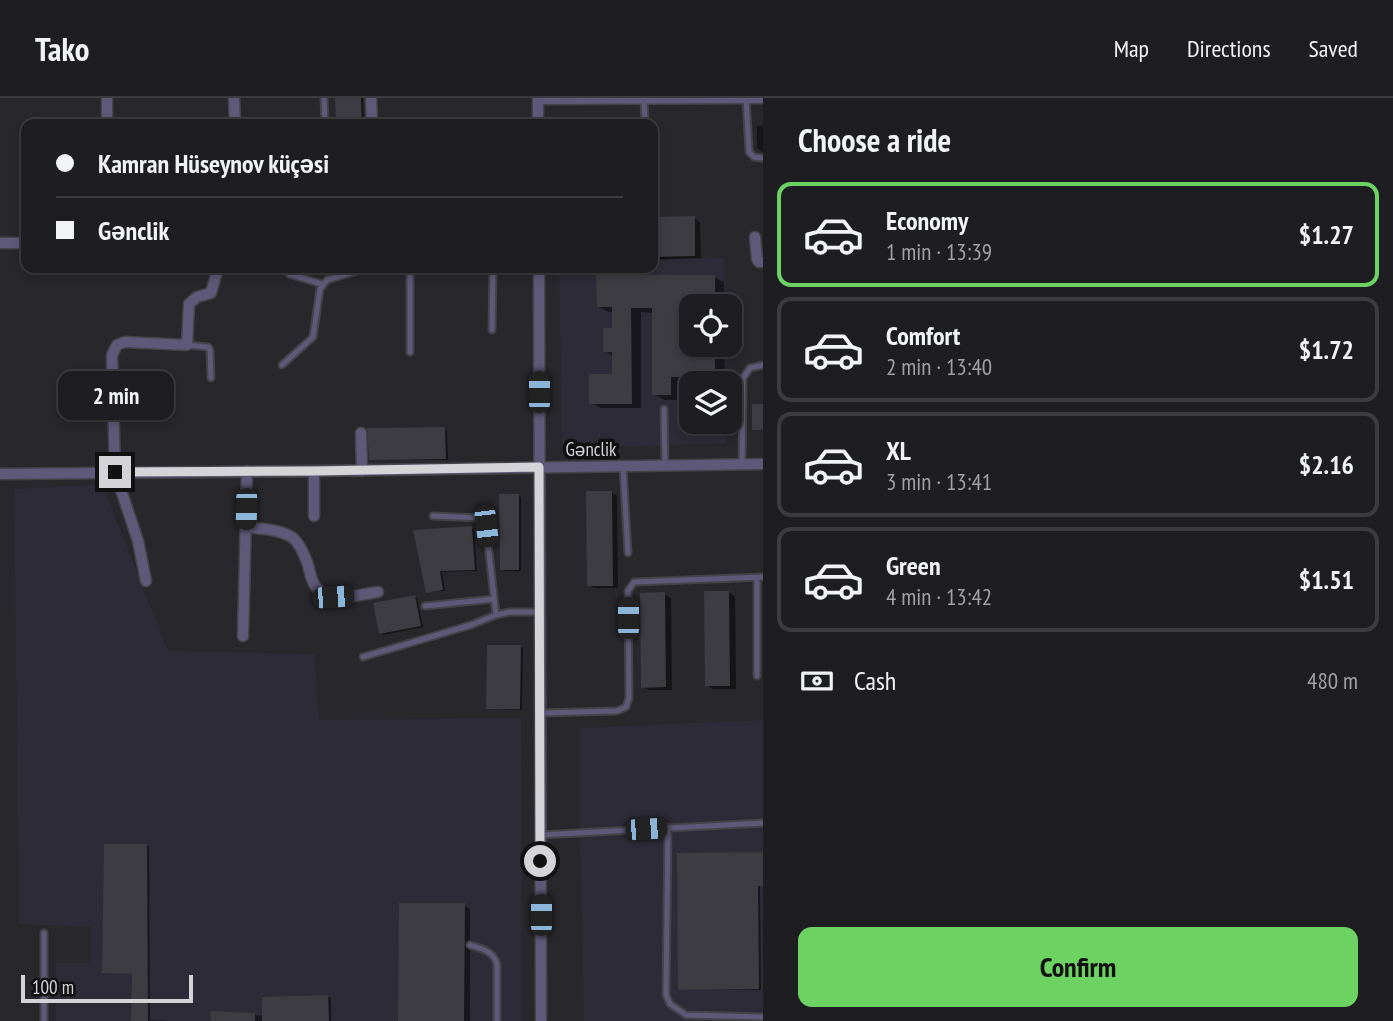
<!DOCTYPE html>
<meta charset="utf-8">
<style>
body{margin:0;font-family:"PT Sans Narrow",sans-serif;background:#26262a;color:#f1f3f6;height:100vh;display:flex;flex-direction:column;font-size:26px;white-space:nowrap}
*{box-sizing:border-box;margin:0}
p{font-size:23px;color:#a1a2a5}
.icon{flex:none;width:38px;height:38px;fill:none;stroke:currentColor;stroke-width:2;stroke-linecap:round;stroke-linejoin:round}
.map{position:relative;flex:1;overflow:hidden}
.sheet{display:flex;flex-direction:column;background:#1e1d21;width:630px}
.sheet>*{flex:none}
.top-card{position:absolute;left:21px;top:21px;width:637px;height:154px;border-radius:14px;box-shadow:0 4px 10px #0003,0 0 0 2px #3c3b3f;display:grid;align-content:center;height:154px;padding:0 35px;background:#1e1d21}
.tools{position:absolute;left:679px;top:196px;display:grid;gap:14px}
.tools a{display:grid;place-items:center;width:63px;height:63px;border-radius:14px;background:#1e1d21;box-shadow:0 4px 10px #0003,0 0 0 2px #3c3b3f;font-size:35px}
.scale{position:absolute;left:21px;bottom:18px;width:172px;box-sizing:border-box;padding-left:7px;border:4px solid #d4d3d7;border-top:0;font-size:19px;line-height:24px;white-space:nowrap;color:#d4d3d7;-webkit-text-stroke:5px #101013;paint-order:stroke}
.end{position:absolute;width:32px;height:32px;margin:-16px;border:9px solid #d4d3d7;background:#111;box-shadow:0 0 0 4px #111}
.from{border-radius:50%}
.bubble{position:absolute;height:49px;border-radius:14px;background:#1e1d21;box-shadow:0 4px 10px #0003,0 0 0 2px #3c3b3f;font-size:23px;font-weight:700;line-height:49px;text-align:center}
.car{position:absolute;width:21px;height:42px;margin:-21px -10px;border-radius:9px;box-shadow:0 0 5px 2px #0007;background:linear-gradient(#222 24%,#8ab4d8 0 40%,#222 0 76%,#8ab4d8 0 86%,#222 0)}
.top-card b{display:flex;align-items:center;gap:24px;height:66px;font-size:26px}
.top-card b+b{border-top:2px solid #3c3b3f}
.top-card i{width:18px;height:18px;background:#f1f3f6}
ul{padding:0;list-style:none}
li{display:flex;align-items:center;gap:21px;height:105px;margin:0 14px 10px;padding:0 21px;border:4px solid #3c3b3f;border-radius:14px}
li div{flex:1}
li b{display:block;font-size:26px}
li em{font-style:normal;font-weight:700}
li.current{border-color:#6cd362}
li>.icon{width:63px;height:63px;stroke-width:1.5}
h2{padding:0 35px;font-size:32px;line-height:84px}
.pay{display:flex;align-items:center;gap:18px;height:77px;padding:0 35px;font-size:26px}
.pay p{margin-inline-start:auto}
.primary-button{display:flex;gap:14px;margin-top:auto;padding:14px 35px}
.primary-button a{flex:1;height:80px;border-radius:14px;background:#6cd362;color:#111;font-size:28px;font-weight:700;line-height:80px;text-align:center}
header{display:flex;align-items:center;gap:42px;box-sizing:border-box;height:98px;padding:0 35px;background:#1e1d21;border-bottom:2px solid #3c3b3f}
header strong{font-size:33px}
nav{display:flex;gap:38px;margin-inline-start:auto;font-size:24px}
main{display:flex;flex:1;min-height:0}
.map>svg:first-child{display:block}
.built{fill:#2d2b37}
.shadow{fill:#0007}
.building{fill:#3d3c42}
.lines{fill:none;stroke-linecap:round;stroke-linejoin:round}
.service-casing{stroke:#444347;stroke-width:9}
.minor-casing{stroke:#444347;stroke-width:13}
.service{stroke:#5e5978;stroke-width:5}
.minor{stroke:#5e5978;stroke-width:10}
.route{stroke:#d4d3d7;stroke-width:9}
.labels{text-anchor:middle;stroke-width:7;stroke-linejoin:round;paint-order:stroke}
.street-label{font-size:19px;fill:#d4d3d7;stroke:#101013}
</style>
<header>
<strong>Tako</strong>
<nav><a>Map</a><a>Directions</a><a>Saved</a></nav>
</header>
<main>
<div class="map">
<svg width="763" height="923" viewBox="0 0 763 923">
<rect width="100%" height="100%" fill="#28272c"/>
<!-- built -->
<path class="built" d="M724 160 725 208H691V247H725L726 285H691V324H726L727 345 562 351 559 170H653V161Z
M105 386 107 399 168 553 314 556 319 622 521 620 522 923H56V865H91V829L19 826 14 391Z
M763 622V923H584L580 735V630Z"/>
<!-- shadow -->
<path class="shadow" d="M337 0H363L364 26H337Z
M757 28H763V54L757 50Z
M694 120 700 124 701 160 653 162V121Z
M714 179 724 184V208H691V247H724L725 284H681V302H664L654 296 653 215 641 214V310H601L591 305 614 278V259L605 253 613 231V214H608L598 208Z
M445 331 447 333 448 362 371 361Z
M611 394 617 398 618 490H595L589 487Z
M518 398 521 399V473H504L502 471Z
M471 430 474 431 477 473 442 474 445 493 427 494 415 434Z
M729 495 735 498 736 591H713L707 587Z
M664 496 671 500 672 592H649L642 589Z
M415 499 417 500 423 529 383 537 380 535Z
M521 549 523 550 522 612 490 611 488 610Z
M146 747 149 749 150 922 171 923H133V876L104 874Z
M763 756V788H760L761 892 680 891Z
M464 807 470 811V923H400Z
M328 899 331 900V923H288Z
M212 915 269 918 271 923H213Z"/>
<!-- building -->
<path class="building" d="M335 0H361L362 26H336Z
M695 118V158L653 159V119Z
M596 177H715V208H691V247H715V279H671V297H652V210H631L632 306H589V276H612V254H603V230H612V209H597Z
M752 306H763V332H752Z
M445 329 446 361 369 362 367 330Z
M586 393H612L613 488H587Z
M499 396H519V472H500Z
M472 428 475 472 440 473 443 492 426 495 413 432Z
M704 493H729L730 588H705Z
M665 494 666 589 641 590 640 495Z
M415 497 421 528 379 536 373 505Z
M487 547H521L520 611H486Z
M104 746H147L148 923H131L132 876 102 875Z
M763 754V788H758L759 891 678 892 677 755Z
M399 805H465L464 923H398Z
M328 897 329 923H262V899Z
M210 913 255 915V923H211Z"/>
<g class="lines">
<!-- service casing -->
<g class="service-casing">
<path id="service" d="M324 0 325 26
M746 0 749 54 754 59 763 60
M644 1 645 26
M410 171V254
M289 176 322 186
M492 232 493 170
M187 247 208 249 210 252 211 280
M282 267 313 239 320 191 327 182 360 172 426 170
M664 311 665 368
M742 366 743 280 750 270 763 267
M623 369 628 455
M433 418 483 420 486 428 496 517 510 514H541
M425 508 494 501
M363 559 471 527 496 517
M757 578V479
M540 615 617 613 626 609 629 600 628 493 634 484 763 479
M668 729 666 897 670 906 686 917 763 919
M540 737 763 725
M470 847C483 851 493 853 497 866V923
M44 923V835"/>
</g>
<!-- minor casing -->
<g class="minor-casing">
<path id="minor" d="M107 0V26
M234 0 235 26
M371 0 372 26
M538 0V26
M538 1 763 0
M755 139 757 161 759 164H763
M0 145H26
M539 170 541 923
M361 335 362 373
M0 376 314 373 763 366
M314 418V373
M245 429C260 431 281 431 293 440 300 446 304 456 307 464 310 472 310 482 316 489 329 507 360 496 378 494
M146 483 138 443 115 374 112 257 117 247 125 244 187 247 189 206 197 199 211 195 218 170
M243 538 247 373"/>
</g>
<!-- service -->
<use href="#service" class="service"/>
<!-- minor -->
<use href="#minor" class="minor"/>
</g>
<g class="lines">
<!-- route -->
<path class="route" d="M115 374 314 373 539 369 540 763"/>
</g>
<g class="labels">
<!-- street labels -->
<g class="street-label">
<text x="591" y="358">Gənclik</text>
</g>
</g>
</svg>
<div class="tools">
<a><svg class="icon" aria-label="locate" viewBox="0 0 24 24"><circle cx="12" cy="12" r="6"/><path d="M12 2v4M12 18v4M2 12h4M18 12h4"/></svg></a>
<a><svg class="icon" aria-label="layers" viewBox="0 0 24 24"><path d="M12 4l9 5-9 5-9-5zM3 14l9 5 9-5"/></svg></a>
</div>
<div class="scale">100 m</div>
<i class="end from" style="left:540px;top:763px"></i>
<i class="end" style="left:115px;top:374px"></i>
<div class="bubble" style="left:58px;top:273px;width:116px">2 min</div>
<i class="car" style="left:539px;top:294px;rotate:0deg"></i>
<i class="car" style="left:246px;top:411px;rotate:181deg"></i>
<i class="car" style="left:486px;top:428px;rotate:173deg"></i>
<i class="car" style="left:333px;top:499px;rotate:86deg"></i>
<i class="car" style="left:628px;top:520px;rotate:0deg"></i>
<i class="car" style="left:646px;top:731px;rotate:87deg"></i>
<i class="car" style="left:541px;top:817px;rotate:0deg"></i>
<div class="top-card">
<b><i class="from"></i>Kamran Hüseynov küçəsi</b>
<b><i></i>Gənclik</b>
</div>
</div>
<section class="sheet">
<h2>Choose a ride</h2>
<ul>
<li class="current"><svg class="icon" aria-label="car" viewBox="0 0 24 24"><path d="M5 17H2v-5l4-1 3-4h7l3 4 3 1v5h-3M9 17h6M6 11h13"/><circle cx="7" cy="17" r="2"/><circle cx="17" cy="17" r="2"/></svg><div><b>Economy</b><p>1 min · 13:39</p></div><em>$1.27</em></li>
<li><svg class="icon" aria-label="car" viewBox="0 0 24 24"><path d="M5 17H2v-5l4-1 3-4h7l3 4 3 1v5h-3M9 17h6M6 11h13"/><circle cx="7" cy="17" r="2"/><circle cx="17" cy="17" r="2"/></svg><div><b>Comfort</b><p>2 min · 13:40</p></div><em>$1.72</em></li>
<li><svg class="icon" aria-label="car" viewBox="0 0 24 24"><path d="M5 17H2v-5l4-1 3-4h7l3 4 3 1v5h-3M9 17h6M6 11h13"/><circle cx="7" cy="17" r="2"/><circle cx="17" cy="17" r="2"/></svg><div><b>XL</b><p>3 min · 13:41</p></div><em>$2.16</em></li>
<li><svg class="icon" aria-label="car" viewBox="0 0 24 24"><path d="M5 17H2v-5l4-1 3-4h7l3 4 3 1v5h-3M9 17h6M6 11h13"/><circle cx="7" cy="17" r="2"/><circle cx="17" cy="17" r="2"/></svg><div><b>Green</b><p>4 min · 13:42</p></div><em>$1.51</em></li>
</ul>
<div class="pay"><svg class="icon" aria-label="cash" viewBox="0 0 24 24"><path d="M3 7h18v10H3z"/><circle cx="12" cy="12" r="2"/></svg>Cash<p>480 m</p></div>
<div class="primary-button"><a>Confirm</a></div>
</section>
</main>
